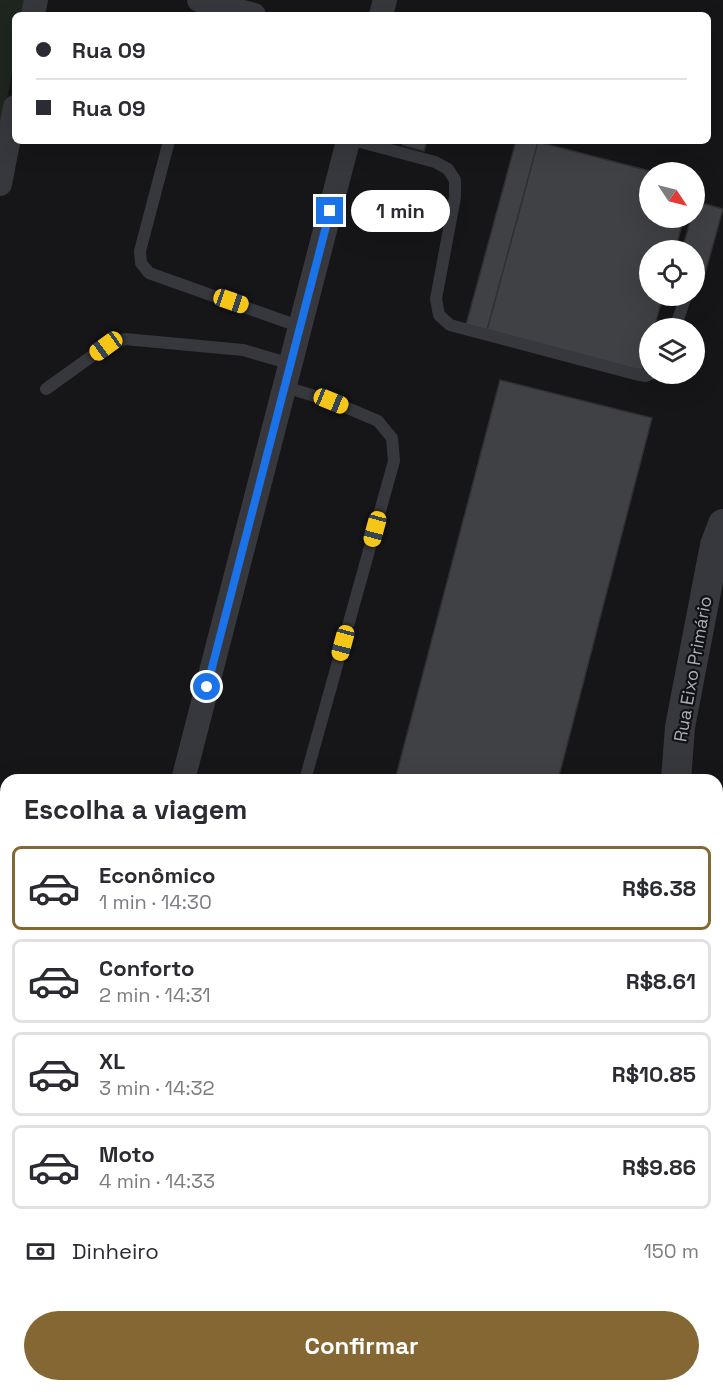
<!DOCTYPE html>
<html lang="pt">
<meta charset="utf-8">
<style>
body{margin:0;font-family:"Space Grotesk",sans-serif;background:#f7f7f7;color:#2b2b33;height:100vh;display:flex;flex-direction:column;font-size:22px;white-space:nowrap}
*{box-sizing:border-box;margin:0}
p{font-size:20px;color:#7c7c81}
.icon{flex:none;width:33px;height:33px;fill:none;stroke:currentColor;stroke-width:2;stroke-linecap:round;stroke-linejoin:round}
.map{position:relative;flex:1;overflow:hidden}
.details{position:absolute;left:0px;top:774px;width:723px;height:618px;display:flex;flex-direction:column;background:#fff;border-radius:18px 18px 0 0;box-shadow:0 6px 24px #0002}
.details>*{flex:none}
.top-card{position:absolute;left:12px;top:12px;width:699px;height:132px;border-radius:9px;box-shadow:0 6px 24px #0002;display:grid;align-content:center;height:132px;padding:0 24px;background:#fff}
.needle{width:39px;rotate:125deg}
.tools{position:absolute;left:639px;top:162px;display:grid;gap:12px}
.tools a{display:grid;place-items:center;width:66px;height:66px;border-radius:50%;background:#fff;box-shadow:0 6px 24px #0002;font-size:30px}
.end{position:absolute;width:27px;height:27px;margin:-14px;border:8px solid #1a73e8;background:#fff;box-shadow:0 0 0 3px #fff}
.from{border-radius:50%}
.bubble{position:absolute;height:42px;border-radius:21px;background:#fff;box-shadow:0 6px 24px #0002;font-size:20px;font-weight:700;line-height:42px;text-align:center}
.car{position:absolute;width:18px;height:36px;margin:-18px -9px;border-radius:8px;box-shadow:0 0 4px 2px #0007;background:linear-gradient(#f5c518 24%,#345 0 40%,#f5c518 0 76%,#345 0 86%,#f5c518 0)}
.top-card b{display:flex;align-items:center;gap:21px;height:57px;font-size:22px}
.top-card b+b{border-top:2px solid #e1e1e2}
.top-card i{width:15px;height:15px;background:#2b2b33}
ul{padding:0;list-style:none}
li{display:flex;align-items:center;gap:18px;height:84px;margin:0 12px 9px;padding:0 12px;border:3px solid #e1e1e2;border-radius:9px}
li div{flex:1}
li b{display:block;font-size:22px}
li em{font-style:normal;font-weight:700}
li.on{border-color:#856733}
li>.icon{width:54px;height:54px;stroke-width:1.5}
h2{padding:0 24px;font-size:27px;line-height:72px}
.pay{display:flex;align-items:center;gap:15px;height:66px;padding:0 24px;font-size:22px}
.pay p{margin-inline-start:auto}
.action{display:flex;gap:12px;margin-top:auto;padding:12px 24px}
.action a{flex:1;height:69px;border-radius:36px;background:#856733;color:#fff;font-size:24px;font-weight:700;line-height:69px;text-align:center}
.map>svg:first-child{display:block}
.green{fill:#1e261f}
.building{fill:#404145;stroke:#303034;stroke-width:1.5}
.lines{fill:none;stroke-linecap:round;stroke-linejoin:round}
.service{stroke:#37383d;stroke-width:12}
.minor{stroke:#37383d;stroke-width:24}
.tertiary{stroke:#37383d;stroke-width:30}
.route{stroke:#1a73e8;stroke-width:8}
.labels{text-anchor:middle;stroke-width:4.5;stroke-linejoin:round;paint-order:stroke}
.street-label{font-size:18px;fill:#a8adb8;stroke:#111113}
</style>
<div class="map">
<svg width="723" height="1392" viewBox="0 0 723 1392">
<rect width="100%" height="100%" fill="#161618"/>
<!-- green -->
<path class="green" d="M0 0H26L23 15H15V59L0 132Z
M723 1008V1098L717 1095V1011Z"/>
<!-- building -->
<path class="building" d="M403 141H427L424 151 402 145Z
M516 141 538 142 487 330 466 325Z
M538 142 654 172H650V218H684L675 250H650V296H663L654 328H650V344L642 371 487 330Z
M695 201 723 209 704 277 694 274V250H682L691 218H694Z
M500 380 652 418 558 780H395Z"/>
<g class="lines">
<!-- service -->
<path class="service" d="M169 141 140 251 141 263 149 273 301 327
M357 141 435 162 448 169 455 180V197L436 299 439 315 450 325 635 374 646 376 651 374
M675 328 686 296
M285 387 331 401 378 421 392 438 394 461 305 780
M46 389 106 346 125 339 243 350 291 364
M81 1386 84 1392
M221 1386 223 1392
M626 1386 627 1392
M155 1392V1386"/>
<!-- minor -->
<path class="minor" d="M199 0 254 15
M33 15 36 0
M381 15 385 0
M0 184 15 107
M183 780 348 141
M0 880 6 884
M0 916 6 919"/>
<!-- tertiary -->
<path class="tertiary" d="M676 780 680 727 715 545 723 524
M717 992 723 990
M717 1114 723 1116
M717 1151 723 1179"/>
</g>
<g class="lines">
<!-- route -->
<path class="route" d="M207 687 330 211"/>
</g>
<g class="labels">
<!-- street labels -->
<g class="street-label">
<text transform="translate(693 669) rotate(-80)" y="6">Rua Eixo Primário</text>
</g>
</g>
</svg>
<div class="tools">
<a><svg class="needle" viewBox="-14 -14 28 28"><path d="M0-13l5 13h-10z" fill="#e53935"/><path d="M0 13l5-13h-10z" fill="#7c7c81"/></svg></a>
<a><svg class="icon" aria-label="locate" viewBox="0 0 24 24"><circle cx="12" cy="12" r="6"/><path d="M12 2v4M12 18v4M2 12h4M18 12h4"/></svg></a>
<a><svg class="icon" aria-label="layers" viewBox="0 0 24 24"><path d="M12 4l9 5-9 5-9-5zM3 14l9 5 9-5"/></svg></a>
</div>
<i class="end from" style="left:207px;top:687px"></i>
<i class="end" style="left:330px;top:211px"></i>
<div class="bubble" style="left:351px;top:190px;width:99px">1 min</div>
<i class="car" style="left:231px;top:301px;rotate:109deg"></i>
<i class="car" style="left:106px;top:346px;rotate:234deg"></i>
<i class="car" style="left:331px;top:401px;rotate:112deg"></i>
<i class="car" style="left:375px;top:529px;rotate:195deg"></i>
<i class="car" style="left:343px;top:643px;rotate:195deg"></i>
<div class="top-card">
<b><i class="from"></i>Rua 09</b>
<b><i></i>Rua 09</b>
</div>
<section class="details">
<h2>Escolha a viagem</h2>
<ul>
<li class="on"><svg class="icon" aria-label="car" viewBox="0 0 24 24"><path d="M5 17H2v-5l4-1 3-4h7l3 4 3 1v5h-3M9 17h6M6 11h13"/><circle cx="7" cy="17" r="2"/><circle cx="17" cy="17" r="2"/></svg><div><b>Econômico</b><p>1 min · 14:30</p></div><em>R$6.38</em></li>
<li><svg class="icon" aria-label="car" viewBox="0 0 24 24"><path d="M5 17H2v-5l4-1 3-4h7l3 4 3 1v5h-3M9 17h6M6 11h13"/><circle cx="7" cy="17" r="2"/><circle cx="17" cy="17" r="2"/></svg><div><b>Conforto</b><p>2 min · 14:31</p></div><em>R$8.61</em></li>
<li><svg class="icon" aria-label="car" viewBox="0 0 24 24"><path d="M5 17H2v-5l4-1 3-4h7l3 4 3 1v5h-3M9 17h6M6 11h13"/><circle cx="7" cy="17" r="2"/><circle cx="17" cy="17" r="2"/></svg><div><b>XL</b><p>3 min · 14:32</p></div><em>R$10.85</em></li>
<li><svg class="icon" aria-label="car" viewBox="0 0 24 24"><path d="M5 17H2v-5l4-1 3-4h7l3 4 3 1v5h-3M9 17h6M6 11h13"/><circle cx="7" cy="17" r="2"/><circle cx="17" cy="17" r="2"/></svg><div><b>Moto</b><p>4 min · 14:33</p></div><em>R$9.86</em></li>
</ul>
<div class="pay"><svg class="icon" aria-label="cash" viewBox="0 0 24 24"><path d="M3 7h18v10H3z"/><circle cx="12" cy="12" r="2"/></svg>Dinheiro<p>150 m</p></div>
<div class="action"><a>Confirmar</a></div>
</section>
</div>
